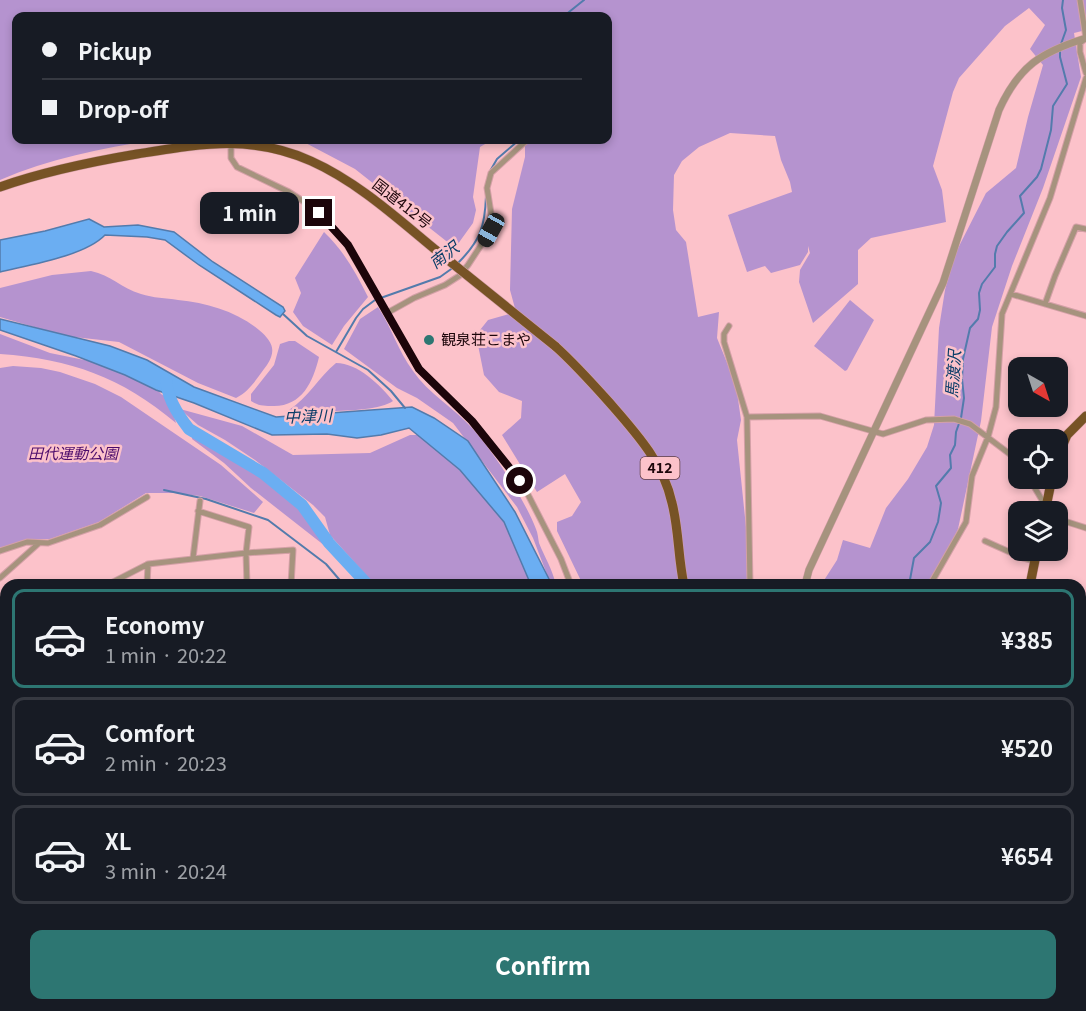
<!DOCTYPE html>
<meta charset="utf-8">
<style>
body{margin:0;font-family:Georgia,"Noto Sans JP",serif;background:#20242c;color:#f1f3f6;height:100vh;display:flex;flex-direction:column;font-size:22px;white-space:nowrap}
*{box-sizing:border-box;margin:0}
p{font-size:20px;color:#9ea1a6}
.icon{flex:none;width:33px;height:33px;fill:none;stroke:currentColor;stroke-width:2;stroke-linecap:round;stroke-linejoin:round}
.map{position:relative;flex:1;overflow:hidden}
.side{position:absolute;left:0px;top:579px;width:1086px;height:432px;display:flex;flex-direction:column;background:#171b24;border-radius:18px 18px 0 0;box-shadow:0 3px 9px #0003}
.side>*{flex:none}
.hud{position:absolute;left:12px;top:12px;width:600px;height:132px;border-radius:12px;box-shadow:0 3px 9px #0003;display:grid;align-content:center;height:132px;padding:0 30px;background:#171b24}
.needle{width:39px;rotate:141deg}
.tools{position:absolute;left:1008px;top:357px;display:grid;gap:12px}
.tools a{display:grid;place-items:center;width:60px;height:60px;border-radius:12px;background:#171b24;box-shadow:0 3px 9px #0003;font-size:30px}
.end{position:absolute;width:27px;height:27px;margin:-14px;border:8px solid #1c050a;background:#fff;box-shadow:0 0 0 3px #fff}
.from{border-radius:50%}
.bubble{position:absolute;height:42px;border-radius:12px;background:#171b24;box-shadow:0 3px 9px #0003;font-size:20px;font-weight:700;line-height:42px;text-align:center}
.car{position:absolute;width:18px;height:36px;margin:-18px -9px;border-radius:8px;box-shadow:0 0 4px 2px #0007;background:linear-gradient(#222 24%,#8ab4d8 0 40%,#222 0 76%,#8ab4d8 0 86%,#222 0)}
.hud b{display:flex;align-items:center;gap:21px;height:57px;font-size:22px}
.hud b+b{border-top:2px solid #363941}
.hud i{width:15px;height:15px;background:#f1f3f6}
ul{padding:10px 0 0;list-style:none}
li{display:flex;align-items:center;gap:18px;height:99px;margin:0 12px 9px;padding:0 18px;border:3px solid #363941;border-radius:12px}
li div{flex:1}
li b{display:block;font-size:22px}
li em{font-style:normal;font-weight:700}
li.current{border-color:#2d7672}
li>.icon{width:54px;height:54px;stroke-width:1.5}
.button{display:flex;gap:12px;margin-top:auto;padding:12px 30px}
.button a{flex:1;height:69px;border-radius:12px;background:#2d7672;color:#fff;font-size:24px;font-weight:700;line-height:69px;text-align:center}
.map>svg:first-child{display:block}
.green{fill:#b593cf}
.water{fill:#6baef2;stroke:#537bac;stroke-width:1.5}
.lines{fill:none;stroke-linecap:round;stroke-linejoin:round}
.stream{stroke:#537bac;stroke-width:2}
.river{stroke:#6baef2;stroke-width:12}
.minor-casing{stroke:#d4a0a7;stroke-width:7}
.tertiary-casing{stroke:#d4a0a7;stroke-width:8}
.primary-casing{stroke:#d4a0a7;stroke-width:10}
.trunk-casing{stroke:#d4a0a7;stroke-width:10}
.minor{stroke:#a6937e;stroke-width:5}
.tertiary{stroke:#a6937e;stroke-width:7}
.primary{stroke:#7e5d35;stroke-width:8}
.trunk{stroke:#775325;stroke-width:9}
.trunk-bridge-casing{stroke:#d4a0a7;stroke-width:10;stroke-linecap:butt}
.trunk-bridge{stroke:#775325;stroke-width:9}
.route{stroke:#1c050a;stroke-width:8}
.poi-dot{fill:#2d7672;stroke:#fcc2ca;stroke-width:2}
.labels{text-anchor:middle;stroke-width:5;stroke-linejoin:round;paint-order:stroke}
.shield{fill:#fcc2ca;stroke:#5f3e44;stroke-width:1.5}
.shield-label{font-size:14px;font-weight:bold;fill:#1c050a}
.street-label{font-size:15px;fill:#1c050a;stroke:#fcc2ca}
.poi-label{font-size:15px;fill:#1c050a;stroke:#fcc2ca;text-anchor:start}
.park-label{font-size:15px;font-style:italic;fill:#4b0b6b;stroke:#fcc2ca}
.water-label{font-size:16px;font-style:italic;fill:#0b3d68;stroke:#fcc2ca}
</style>
<div class="map">
<svg width="1086" height="1011" viewBox="0 0 1086 1011">
<rect width="100%" height="100%" fill="#fcc2ca"/>
<!-- green -->
<path class="green" d="M0 0H1086V30L1074 33 1081 77 1043 188 1012 266 992 327 981 421 958 529 932 585H821L837 560 843 540 870 548 886 508 908 479 927 447 934 425 939 328 945 290 954 256 986 193 1016 168 1028 117 1043 65 1030 49 1045 25 1029 8 1005 26 959 78 953 92 933 166 942 190 946 222 871 238 858 250V284L813 323 799 282 800 270 810 253 808 246V252L800 265 771 273 765 266 747 272 728 215 792 192 790 182 781 160 775 136 730 133 699 147 682 161 674 175 673 210 676 230 686 242 698 317 719 312 717 338 736 385 741 420 737 440 752 585H583L557 531V522L572 516 581 502 565 474 537 492 502 435 521 418 522 401 499 392 484 375 476 335 488 320 516 312 510 290 512 209 525 157V144L523 140H608V16H16V140H154C102 148 48 159 0 180Z
M300 140H492L480 147 473 197 476 210 473 223 455 248 355 169Z
M324 232C344 251 356 273 368 297L344 326 332 345 303 326 293 312 301 293 295 278Z
M91 271C111 275 121 288 141 294 153 298 166 298 178 300 207 303 236 311 259 330 272 341 277 350 267 365 257 378 250 391 236 398L198 383 119 342 65 336 0 317V288L52 275Z
M850 300 874 320 847 370 845 371 814 346Z
M378 307C392 328 398 351 413 371 428 393 454 408 472 428 494 453 524 498 536 529 538 534 538 538 539 543 545 558 552 568 556 585H551L533 538 517 507 453 423 417 398 397 388 344 349 360 319Z
M0 334 50 353 109 365 153 384 161 394 169 399 176 423C121 377 71 359 0 354Z
M289 341H295L319 357C313 382 302 406 274 406 264 406 259 406 251 401V394L274 365 280 344Z
M336 363C358 363 380 385 393 401 374 414 312 411 289 410 308 398 319 377 336 363Z
M13 366 41 368 60 372 95 384 121 397 221 465 263 502 254 513 200 496 175 493H146L99 522 50 539H30L0 548V368Z
M180 409 242 426 293 455 370 453 410 435H421L450 458 480 490 506 525 532 585H375L330 535 325 517 313 505 255 460 225 440 198 425Z
M193 434 230 454 302 510 334 553 251 488 224 463 192 439Z
M6 840V994H0V844Z
M1080 867 1086 868V950L1080 951Z
M701 1005H797L806 1011H698Z
M865 1005H971L970 1011H859Z"/>
<!-- water -->
<path class="water" d="M89 219 104 227 138 225 174 232 213 262 283 307 285 311 280 317 276 315 199 265 165 240 147 237 105 235C85 256 29 265 0 272V240L45 231Z
M0 319 110 346 147 360 194 387 276 417 412 407 434 418 468 441 515 512 552 585H531L504 522 460 470 409 428 381 435 357 438 327 434 272 435 194 403 156 390 125 375 76 356 0 330Z"/>
<g class="lines">
<!-- stream -->
<path class="stream" d="M564 16 584 0
M1061 44 1066 30 1062 8 1063 0
M489 173 497 159 519 140
M458 263C480 241 485 227 486 196
M283 314 307 336 368 370 391 391 405 408
M336 352 356 318 363 309 375 300 440 277 454 267
M164 490 206 499 268 520 326 564 344 585
M909 585 914 558 930 542 938 522 941 503 936 486 951 468 950 455 955 445 956 432 961 418 964 398 962 379 963 359 970 328 978 319 980 310 979 293 982 284 995 267V254L997 246 1007 232 1024 213 1020 196 1037 177 1041 169 1051 130 1053 106 1067 84 1060 57V49
M638 1005 642 1007 647 1005"/>
<!-- river -->
<path class="river" d="M166 380C167 397 178 415 189 429L263 473 302 505 329 543 368 585"/>
<!-- minor casing -->
<g class="minor-casing">
<path id="minor" d="M1080 0 1086 38 1080 43V52L1086 73
M231 143V158L237 167 289 192 309 205 324 218 344 240 419 369 472 421 521 481 561 559 571 585
M1011 294 1086 316
M1045 304 1055 276 1076 227 1086 229
M387 313 414 298 445 285 459 276 468 265 491 230V213L487 188 491 173 527 140
M729 326 724 334V342L747 417 750 585
M747 417 820 416 883 434 926 420 954 419 970 424 1015 458 1018 463
M1029 478 1042 500 1047 501
M198 511 249 527 246 553 247 585
M1058 519 1086 528
M985 541 1023 558 1035 561
M0 551 27 542 48 543 100 525 147 497
M193 558 200 501
M0 578 38 544
M107 585 148 564 246 553 293 550 291 585
M147 585 148 564
M930 585 966 522 972 476 988 437 996 407 1002 314 1050 198 1086 78
M0 646 6 641
M1080 664 1086 660
M0 684 6 678
M0 703 6 706
M1080 841 1086 827
M0 998H6
M33 1005 46 1011
M259 1005 266 1011
M419 1005 427 1011
M777 1005 790 1011
M69 1011 74 1009H115L121 1005
M246 1011 249 1005
M440 1011 444 1005
M1030 1011 1032 1005"/>
</g>
<!-- tertiary casing -->
<g class="tertiary-casing">
<path id="tertiary" d="M805 585 809 570 943 283 999 110C1019 66 1041 52 1086 38
M341 1011 343 1005
M600 1011 605 1005"/>
</g>
<!-- primary casing -->
<g class="primary-casing">
<path id="primary" d="M0 802 6 800
M1080 987 1086 986
M571 1005 577 1011
M1014 1011 1027 1005"/>
</g>
<!-- trunk casing -->
<g class="trunk-casing">
<path id="trunk" d="M0 187C45 171 90 162 137 154 200 144 251 134 311 161 358 182 398 219 437 251
M555 346C574 363 592 383 609 402 636 433 663 462 672 503 679 530 678 558 684 585
M1058 456 1067 435 1086 416
M1045 512 1052 478
M1030 585 1037 550"/>
</g>
<!-- minor -->
<use href="#minor" class="minor"/>
<!-- tertiary -->
<use href="#tertiary" class="tertiary"/>
<!-- primary -->
<use href="#primary" class="primary"/>
<!-- trunk -->
<use href="#trunk" class="trunk"/>
<!-- trunk-bridge casing -->
<g class="trunk-bridge-casing">
<path id="trunk-bridge" d="M437 251 555 346"/>
</g>
<!-- trunk-bridge -->
<use href="#trunk-bridge" class="trunk-bridge"/>
</g>
<g class="lines">
<!-- route -->
<path class="route" d="M319 213 348 245 419 369 472 421 520 481"/>
</g>
<!-- markers -->
<circle class="poi-dot" cx="429" cy="340" r="6"/>
<g class="labels">
<!-- shield labels -->
<rect class="shield" x="640.5" y="457" width="39" height="22" rx="4.5"/>
<g class="shield-label">
<text x="660" y="473">412</text>
</g>
<!-- street labels -->
<g class="street-label">
<text transform="translate(402 204) rotate(38)" y="5">国道412号</text>
</g>
<!-- poi labels -->
<g class="poi-label">
<text x="441" y="345">観泉荘こまや</text>
</g>
<!-- park labels -->
<g class="park-label">
<text x="73" y="459">田代運動公園</text>
</g>
<!-- water labels -->
<g class="water-label">
<text transform="translate(444 255) rotate(-38)" y="6">南沢</text>
<text transform="translate(953 374) rotate(-86)" y="6">馬渡沢</text>
<text transform="translate(308 416) rotate(-2)" y="6">中津川</text>
</g>
</g>
</svg>
<div class="tools">
<a><svg class="needle" viewBox="-14 -14 28 28"><path d="M0-13l5 13h-10z" fill="#e53935"/><path d="M0 13l5-13h-10z" fill="#9ea1a6"/></svg></a>
<a><svg class="icon" aria-label="locate" viewBox="0 0 24 24"><circle cx="12" cy="12" r="6"/><path d="M12 2v4M12 18v4M2 12h4M18 12h4"/></svg></a>
<a><svg class="icon" aria-label="layers" viewBox="0 0 24 24"><path d="M12 4l9 5-9 5-9-5zM3 14l9 5 9-5"/></svg></a>
</div>
<i class="end from" style="left:520px;top:481px"></i>
<i class="end" style="left:319px;top:213px"></i>
<div class="bubble" style="left:200px;top:192px;width:99px">1 min</div>
<i class="car" style="left:491px;top:230px;rotate:209deg"></i>
<div class="hud">
<b><i class="from"></i>Pickup</b>
<b><i></i>Drop-off</b>
</div>
<section class="side">
<ul>
<li class="current"><svg class="icon" aria-label="car" viewBox="0 0 24 24"><path d="M5 17H2v-5l4-1 3-4h7l3 4 3 1v5h-3M9 17h6M6 11h13"/><circle cx="7" cy="17" r="2"/><circle cx="17" cy="17" r="2"/></svg><div><b>Economy</b><p>1 min · 20:22</p></div><em>¥385</em></li>
<li><svg class="icon" aria-label="car" viewBox="0 0 24 24"><path d="M5 17H2v-5l4-1 3-4h7l3 4 3 1v5h-3M9 17h6M6 11h13"/><circle cx="7" cy="17" r="2"/><circle cx="17" cy="17" r="2"/></svg><div><b>Comfort</b><p>2 min · 20:23</p></div><em>¥520</em></li>
<li><svg class="icon" aria-label="car" viewBox="0 0 24 24"><path d="M5 17H2v-5l4-1 3-4h7l3 4 3 1v5h-3M9 17h6M6 11h13"/><circle cx="7" cy="17" r="2"/><circle cx="17" cy="17" r="2"/></svg><div><b>XL</b><p>3 min · 20:24</p></div><em>¥654</em></li>
</ul>
<div class="button"><a>Confirm</a></div>
</section>
</div>
